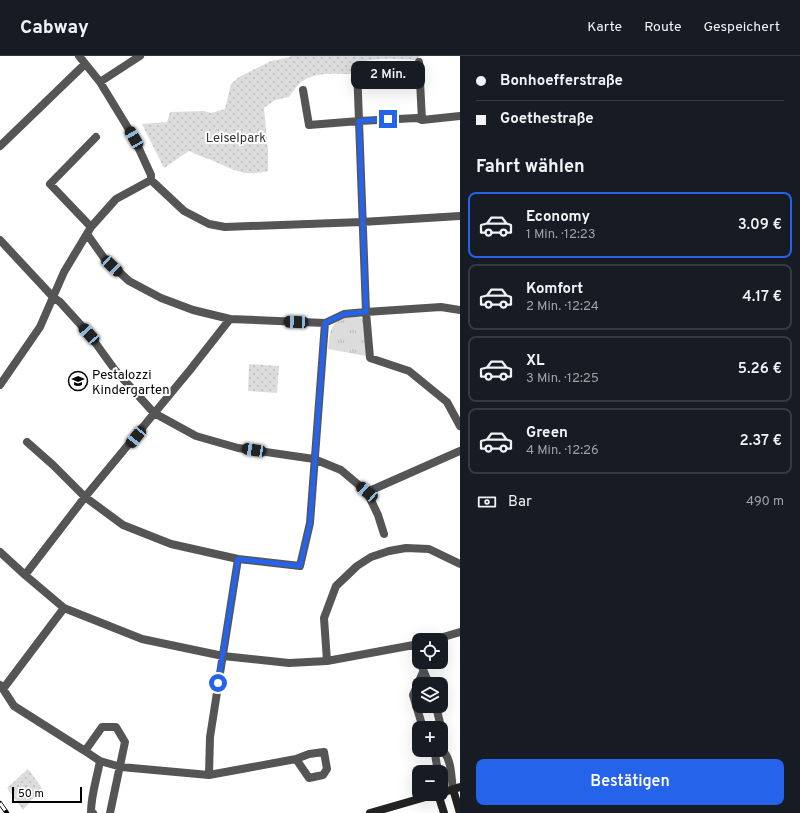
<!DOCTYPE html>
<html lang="de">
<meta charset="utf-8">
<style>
body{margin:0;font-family:Overpass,sans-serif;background:#20242c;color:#f1f3f6;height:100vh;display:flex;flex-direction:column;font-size:15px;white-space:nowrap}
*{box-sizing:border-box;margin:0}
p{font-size:13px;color:#9ea1a6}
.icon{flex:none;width:22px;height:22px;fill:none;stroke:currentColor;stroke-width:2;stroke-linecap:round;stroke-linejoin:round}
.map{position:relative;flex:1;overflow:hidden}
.panel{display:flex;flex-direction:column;background:#171b24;width:340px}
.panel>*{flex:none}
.guide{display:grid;align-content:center;height:88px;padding:0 16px;background:#171b24}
.controls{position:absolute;left:412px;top:577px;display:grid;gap:8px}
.controls a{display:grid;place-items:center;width:36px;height:36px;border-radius:8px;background:#171b24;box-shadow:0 4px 16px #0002;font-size:20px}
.scale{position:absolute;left:12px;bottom:10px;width:70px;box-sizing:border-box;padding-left:4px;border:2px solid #000;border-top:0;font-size:11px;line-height:14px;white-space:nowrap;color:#000;-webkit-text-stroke:3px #fff;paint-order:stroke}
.end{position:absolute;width:18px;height:18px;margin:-9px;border:5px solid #2563eb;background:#fff;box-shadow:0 0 0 2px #fff}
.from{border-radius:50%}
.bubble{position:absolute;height:28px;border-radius:8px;background:#171b24;box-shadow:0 4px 16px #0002;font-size:13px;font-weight:600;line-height:28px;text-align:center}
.car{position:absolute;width:12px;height:24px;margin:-12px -6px;border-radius:5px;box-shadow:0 0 3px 1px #0007;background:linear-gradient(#222 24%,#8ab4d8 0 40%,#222 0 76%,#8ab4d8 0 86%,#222 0)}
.guide b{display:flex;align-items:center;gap:14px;height:38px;font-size:15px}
.guide b+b{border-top:1px solid #363941}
.guide i{width:10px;height:10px;background:#f1f3f6}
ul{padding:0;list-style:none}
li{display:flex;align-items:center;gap:12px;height:66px;margin:0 8px 6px;padding:0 8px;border:2px solid #363941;border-radius:8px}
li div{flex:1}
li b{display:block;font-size:15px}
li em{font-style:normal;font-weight:600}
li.selected{border-color:#2563eb}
li>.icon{width:36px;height:36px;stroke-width:1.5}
h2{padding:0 16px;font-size:18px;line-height:48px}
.pay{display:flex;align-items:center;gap:10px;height:44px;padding:0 16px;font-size:15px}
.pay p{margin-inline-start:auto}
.action{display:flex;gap:8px;margin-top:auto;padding:8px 16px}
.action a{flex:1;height:46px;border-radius:8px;background:#2563eb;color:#fff;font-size:16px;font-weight:600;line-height:46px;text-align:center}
header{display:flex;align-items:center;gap:24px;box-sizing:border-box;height:56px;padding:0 20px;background:#171b24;border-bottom:1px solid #363941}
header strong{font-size:19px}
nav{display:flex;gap:22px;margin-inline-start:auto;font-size:14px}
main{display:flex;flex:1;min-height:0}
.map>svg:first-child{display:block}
.grass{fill:url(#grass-tufts)}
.park{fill:url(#park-dots)}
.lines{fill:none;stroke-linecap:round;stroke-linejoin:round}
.street{stroke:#555;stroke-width:8}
.secondary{stroke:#222;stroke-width:8}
.rail-casing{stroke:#000;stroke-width:4.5}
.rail{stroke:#fff;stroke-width:3;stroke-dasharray:9;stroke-linecap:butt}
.route{stroke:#2563eb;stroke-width:5}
.labels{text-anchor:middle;stroke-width:4;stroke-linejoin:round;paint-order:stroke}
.park-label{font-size:13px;fill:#333;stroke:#fff}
.poi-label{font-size:13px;fill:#000;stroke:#fff;text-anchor:start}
</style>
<header>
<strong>Cabway</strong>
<nav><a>Karte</a><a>Route</a><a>Gespeichert</a></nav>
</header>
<main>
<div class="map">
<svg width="460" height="757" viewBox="0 0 460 757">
<defs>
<pattern id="grass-tufts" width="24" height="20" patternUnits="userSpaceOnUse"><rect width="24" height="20" fill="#dcdcdc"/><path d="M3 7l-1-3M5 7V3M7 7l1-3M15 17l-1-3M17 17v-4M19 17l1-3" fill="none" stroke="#bbb"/></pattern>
<pattern id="park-dots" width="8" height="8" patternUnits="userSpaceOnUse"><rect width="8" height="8" fill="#dcdcdc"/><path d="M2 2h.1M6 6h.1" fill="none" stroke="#bbb" stroke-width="1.8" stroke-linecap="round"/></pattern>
</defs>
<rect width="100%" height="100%" fill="#fff"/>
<!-- grass -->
<path class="grass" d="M357 260 362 262 365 268 366 300 328 293C330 271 332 261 357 260Z"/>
<!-- park -->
<path class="park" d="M290 0H420L417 4C397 3 379 1 360 6L352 18C335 18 312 15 299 28 295 32 292 37 289 41L275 44 264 52 268 95V115C245 120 238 116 218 107 208 102 198 100 189 95L164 112 142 68 167 66 170 56 204 55 211 57 225 53 231 28 239 21 271 5 290 1Z
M249 308 279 310 277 337 248 335Z
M28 713 42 732 23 754 7 732Z"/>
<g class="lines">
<!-- street -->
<path class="street" d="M79 0 100 26 125 67 134 82 151 119V124L184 155 209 168 225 171 362 166 460 160
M419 6 422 64
M100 26 140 0
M303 34 309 69 359 65 357 11
M460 60 422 64 417 62 359 65 366 256 370 302 409 315 447 346 460 370
M0 90 85 8
M91 171 50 128 96 81
M87 178 104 202 129 225 161 242 193 254 230 263 325 267 344 258 366 256 441 251 460 254
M0 184 53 241 60 246 89 278 115 314 154 357 196 380 238 392 314 403 341 414 367 436 378 459 384 478
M0 329 40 271 64 216 91 171 116 143 151 124
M27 386 53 409 85 441 123 469 171 488 238 503
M367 436 460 395
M0 496 25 519 64 552 142 583 223 600 289 607 327 605 419 588
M25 519 85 441 190 314 230 263
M433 584 460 576
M415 589 419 602
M327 605 324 562 336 530 357 510 371 501 389 495 406 492 429 493 460 508
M420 606 429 628
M0 629 3 633 64 552
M3 633 14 650 85 695 100 705C97 722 91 739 91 756L93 757
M436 650 443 680 444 696C452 706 451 721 453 733
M423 672 413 639 423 616
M432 694 435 698 438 716
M85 695 102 671H116L125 686 110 757
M100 705 121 711 209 719 296 703 309 722 323 719 327 713 324 696 309 698 296 703
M209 719 210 681 238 503 300 510 310 467 325 267"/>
<!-- secondary -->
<path class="secondary" d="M453 733 460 757
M441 737 460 731
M438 738 444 757
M370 757 436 738"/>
<!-- rail casing -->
<g class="rail-casing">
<path id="rail" d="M0 747 7 757"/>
</g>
<!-- rail -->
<use href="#rail" class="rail"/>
</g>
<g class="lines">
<!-- route -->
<path class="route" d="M218 627 238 503 300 510 310 467 325 267 344 258 366 256 359 65 388 63"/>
</g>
<!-- icons -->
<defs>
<g id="school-ring" transform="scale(1)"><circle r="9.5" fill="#fff" stroke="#000" stroke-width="1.5"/><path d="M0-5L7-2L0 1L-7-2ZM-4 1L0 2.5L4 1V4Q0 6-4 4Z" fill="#000"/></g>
</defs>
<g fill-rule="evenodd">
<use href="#school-ring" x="78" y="325"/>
</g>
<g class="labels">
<!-- park labels -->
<g class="park-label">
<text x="236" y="86">Leiselpark</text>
</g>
<!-- poi labels -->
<g class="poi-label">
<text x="92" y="323">Pestalozzi<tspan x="92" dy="15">Kindergarten</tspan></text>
</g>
</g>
</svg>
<div class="controls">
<a><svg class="icon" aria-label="locate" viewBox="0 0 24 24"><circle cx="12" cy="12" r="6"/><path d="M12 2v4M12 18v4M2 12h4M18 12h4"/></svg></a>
<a><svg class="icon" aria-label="layers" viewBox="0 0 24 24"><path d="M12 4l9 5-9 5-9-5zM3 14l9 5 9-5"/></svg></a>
<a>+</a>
<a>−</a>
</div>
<div class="scale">50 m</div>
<i class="end from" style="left:218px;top:627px"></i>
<i class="end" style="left:388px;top:63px"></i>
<div class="bubble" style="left:351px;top:5px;width:74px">2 Min.</div>
<i class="car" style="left:134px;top:82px;rotate:330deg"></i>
<i class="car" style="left:112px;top:210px;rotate:133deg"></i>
<i class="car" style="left:296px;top:266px;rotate:272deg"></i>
<i class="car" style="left:89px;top:278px;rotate:318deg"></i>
<i class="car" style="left:136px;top:381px;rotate:219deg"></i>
<i class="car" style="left:254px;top:394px;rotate:279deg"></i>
<i class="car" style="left:367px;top:436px;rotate:311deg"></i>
</div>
<section class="panel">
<div class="guide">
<b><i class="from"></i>Bonhoefferstraße</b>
<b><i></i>Goethestraße</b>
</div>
<h2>Fahrt wählen</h2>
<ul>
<li class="selected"><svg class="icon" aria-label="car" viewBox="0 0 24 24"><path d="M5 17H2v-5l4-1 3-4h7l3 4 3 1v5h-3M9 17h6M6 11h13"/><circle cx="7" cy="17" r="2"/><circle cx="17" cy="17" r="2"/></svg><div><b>Economy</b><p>1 Min. · 12:23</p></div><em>3.09 €</em></li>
<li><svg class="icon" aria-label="car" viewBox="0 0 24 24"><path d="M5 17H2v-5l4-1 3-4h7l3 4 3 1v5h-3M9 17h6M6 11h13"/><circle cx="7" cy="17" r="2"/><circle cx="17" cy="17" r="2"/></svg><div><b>Komfort</b><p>2 Min. · 12:24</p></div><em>4.17 €</em></li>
<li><svg class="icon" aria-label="car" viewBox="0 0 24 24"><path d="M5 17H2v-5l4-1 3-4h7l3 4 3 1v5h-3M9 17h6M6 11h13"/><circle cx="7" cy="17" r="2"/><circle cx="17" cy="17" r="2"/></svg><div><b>XL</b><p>3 Min. · 12:25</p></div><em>5.26 €</em></li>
<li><svg class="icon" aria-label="car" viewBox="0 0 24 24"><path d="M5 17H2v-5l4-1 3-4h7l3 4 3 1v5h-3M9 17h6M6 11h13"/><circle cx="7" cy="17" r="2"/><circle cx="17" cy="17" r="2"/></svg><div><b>Green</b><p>4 Min. · 12:26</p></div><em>2.37 €</em></li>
</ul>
<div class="pay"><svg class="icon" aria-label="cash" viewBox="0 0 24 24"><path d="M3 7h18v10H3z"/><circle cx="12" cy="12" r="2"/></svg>Bar<p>490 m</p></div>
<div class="action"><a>Bestätigen</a></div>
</section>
</main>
